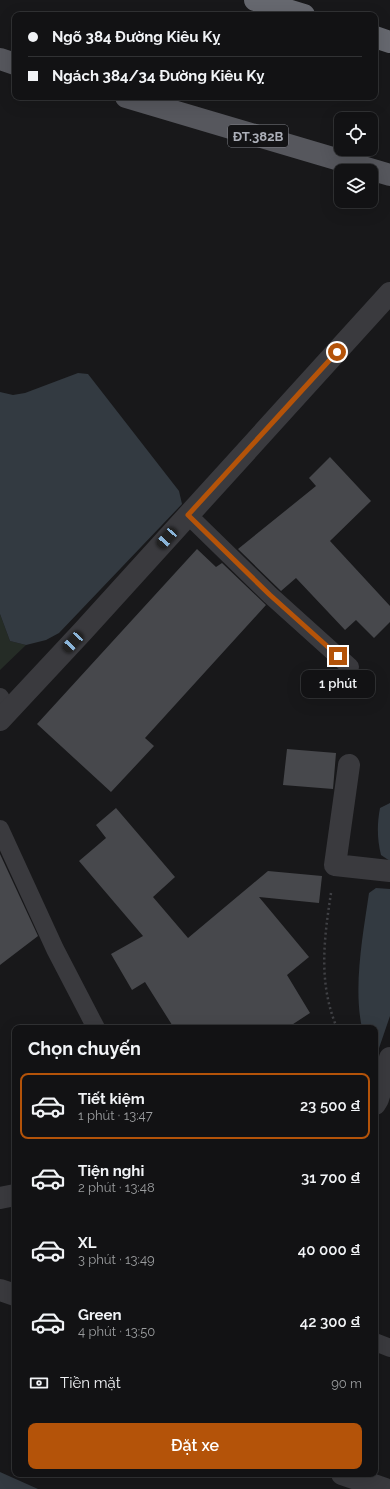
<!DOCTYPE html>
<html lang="vi">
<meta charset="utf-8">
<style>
body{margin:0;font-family:Raleway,sans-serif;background:#1b1b1d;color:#f1f3f6;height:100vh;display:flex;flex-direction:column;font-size:15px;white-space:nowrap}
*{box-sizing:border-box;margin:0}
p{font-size:13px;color:#9c9ea0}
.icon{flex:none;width:22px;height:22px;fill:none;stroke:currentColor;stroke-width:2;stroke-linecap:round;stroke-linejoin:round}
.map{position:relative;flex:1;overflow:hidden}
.side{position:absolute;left:12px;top:1025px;width:366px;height:452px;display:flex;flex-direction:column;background:#121214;border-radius:8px;box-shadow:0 4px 16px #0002,0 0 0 1px #313234}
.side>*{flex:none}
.top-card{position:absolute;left:12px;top:12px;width:366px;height:88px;border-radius:8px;box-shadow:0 4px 16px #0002,0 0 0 1px #313234;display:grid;align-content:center;height:88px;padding:0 16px;background:#121214}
.tools{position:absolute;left:334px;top:112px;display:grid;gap:8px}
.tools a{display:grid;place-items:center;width:44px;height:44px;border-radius:8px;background:#121214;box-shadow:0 4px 16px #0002,0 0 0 1px #313234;font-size:20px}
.end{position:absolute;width:18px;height:18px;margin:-9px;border:5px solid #b45309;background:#fff;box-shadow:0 0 0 2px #fff}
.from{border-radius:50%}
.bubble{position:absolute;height:28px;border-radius:8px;background:#121214;box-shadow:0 4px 16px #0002,0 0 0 1px #313234;font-size:13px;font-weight:600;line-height:28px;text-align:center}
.car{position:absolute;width:12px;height:24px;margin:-12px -6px;border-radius:5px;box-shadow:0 0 3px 1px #0007;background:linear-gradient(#222 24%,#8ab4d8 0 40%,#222 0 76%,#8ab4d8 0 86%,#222 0)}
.top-card b{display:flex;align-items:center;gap:14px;height:38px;font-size:15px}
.top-card b+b{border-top:1px solid #313234}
.top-card i{width:10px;height:10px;background:#f1f3f6}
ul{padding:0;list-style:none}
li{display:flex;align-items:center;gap:12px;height:66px;margin:0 8px 6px;padding:0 8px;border:2px solid transparent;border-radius:8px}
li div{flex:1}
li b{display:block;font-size:15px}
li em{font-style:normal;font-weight:600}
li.active{border-color:#b45309}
li>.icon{width:36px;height:36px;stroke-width:1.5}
h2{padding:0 16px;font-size:18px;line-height:48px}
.pay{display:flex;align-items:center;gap:10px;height:44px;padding:0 16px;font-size:15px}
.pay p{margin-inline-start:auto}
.cta{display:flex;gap:8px;margin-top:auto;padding:8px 16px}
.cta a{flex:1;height:46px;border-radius:8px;background:#b45309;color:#fff;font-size:16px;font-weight:600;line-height:46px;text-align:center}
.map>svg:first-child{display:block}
.green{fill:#252c26}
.water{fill:#333a41}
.building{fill:#47484c}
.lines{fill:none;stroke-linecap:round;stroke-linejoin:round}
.path{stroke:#404145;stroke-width:2.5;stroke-dasharray:2 3;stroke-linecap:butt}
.lane{stroke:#3a3a3e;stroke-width:18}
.street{stroke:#3a3a3e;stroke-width:22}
.primary{stroke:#56575d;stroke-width:22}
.highway{stroke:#66686f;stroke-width:22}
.route{stroke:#b45309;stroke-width:5}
.labels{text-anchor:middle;stroke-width:4;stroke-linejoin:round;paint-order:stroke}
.shield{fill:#131315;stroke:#7e8087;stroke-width:1}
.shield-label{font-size:13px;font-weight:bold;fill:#acafb8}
</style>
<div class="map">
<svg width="390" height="1489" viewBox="0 0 390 1489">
<rect width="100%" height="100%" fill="#18181a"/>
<!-- green -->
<path class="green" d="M0 614 10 641 26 645 0 670Z"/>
<!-- water -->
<path class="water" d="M78 373 88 374 179 491 182 504 59 633 46 640 26 645 10 641 0 614V392L13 395 25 393Z
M390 803V861L381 855C377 839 377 824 380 808Z
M376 888 390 889V1016L377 1054 375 1056V1028H362C353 987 363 934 369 893Z
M0 1472 38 1489H0Z"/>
<!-- building -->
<path class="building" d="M330 457 371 501 330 541 390 606V622L374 638 356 620 345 630 296 578 281 591 238 549 316 486 309 478Z
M197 549 216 567 222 563 266 605 145 738 154 746 111 792 37 724Z
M287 749 336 753 333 789 283 785Z
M116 808 175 877 153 897 188 938 268 871 322 876 319 903 259 897 309 957 287 975 310 1013 287 1028H174L145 982 132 990 111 954 143 936 79 861 106 838 96 825Z
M0 854 38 936 0 965Z"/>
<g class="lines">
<!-- path -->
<path class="path" d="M331 893C324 939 318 983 337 1028"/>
<!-- lane -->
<path class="lane" d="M188 515 270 595 350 667
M0 697 8 711
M0 829 55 949 96 1028
M375 1342 390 1348"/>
<!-- street -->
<path class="street" d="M0 720 83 631 390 293
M349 765 335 865 390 871
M375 1104 378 1099 390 1058
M0 1198 15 1195
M0 1290 15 1295
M342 1474 385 1489"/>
<!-- primary -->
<path class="primary" d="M0 59 15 64
M126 97 390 175"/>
<!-- highway -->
<path class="highway" d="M255 0 304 15
M375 37 390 42"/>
</g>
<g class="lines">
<!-- route -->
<path class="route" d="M337 352 188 515 270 595 338 656"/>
</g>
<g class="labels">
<!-- shield labels -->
<rect class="shield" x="228" y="125" width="60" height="22" rx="3"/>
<g class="shield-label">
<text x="258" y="141">ĐT.382B</text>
</g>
</g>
</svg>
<div class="tools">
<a><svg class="icon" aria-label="locate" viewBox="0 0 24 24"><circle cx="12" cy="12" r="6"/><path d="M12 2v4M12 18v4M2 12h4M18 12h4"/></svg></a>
<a><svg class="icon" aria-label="layers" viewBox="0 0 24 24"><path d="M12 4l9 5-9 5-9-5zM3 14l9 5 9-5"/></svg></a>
</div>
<i class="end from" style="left:337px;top:352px"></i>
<i class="end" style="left:338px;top:656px"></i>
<div class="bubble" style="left:301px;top:670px;width:74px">1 phút</div>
<i class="car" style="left:167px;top:538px;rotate:222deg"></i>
<i class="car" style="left:73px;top:642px;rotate:223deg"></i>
<div class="top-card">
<b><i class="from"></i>Ngõ 384 Đường Kiêu Kỵ</b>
<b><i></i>Ngách 384/34 Đường Kiêu Kỵ</b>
</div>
<section class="side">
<h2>Chọn chuyến</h2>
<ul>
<li class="active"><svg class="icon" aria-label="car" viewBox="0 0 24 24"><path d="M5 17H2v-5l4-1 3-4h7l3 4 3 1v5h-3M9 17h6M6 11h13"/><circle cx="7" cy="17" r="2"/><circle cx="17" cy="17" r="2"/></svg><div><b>Tiết kiệm</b><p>1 phút · 13:47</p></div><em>23 500 ₫</em></li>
<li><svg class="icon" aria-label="car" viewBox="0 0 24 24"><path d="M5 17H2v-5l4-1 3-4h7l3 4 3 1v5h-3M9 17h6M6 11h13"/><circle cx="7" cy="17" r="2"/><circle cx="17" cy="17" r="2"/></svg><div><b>Tiện nghi</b><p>2 phút · 13:48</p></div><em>31 700 ₫</em></li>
<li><svg class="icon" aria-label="car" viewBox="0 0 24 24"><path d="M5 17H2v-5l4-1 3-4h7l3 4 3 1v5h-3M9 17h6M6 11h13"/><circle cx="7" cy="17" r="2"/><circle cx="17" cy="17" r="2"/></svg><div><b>XL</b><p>3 phút · 13:49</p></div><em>40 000 ₫</em></li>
<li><svg class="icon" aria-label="car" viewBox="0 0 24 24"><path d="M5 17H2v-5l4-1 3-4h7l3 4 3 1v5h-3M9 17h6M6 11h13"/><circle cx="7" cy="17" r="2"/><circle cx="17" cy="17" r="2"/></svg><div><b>Green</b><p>4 phút · 13:50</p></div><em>42 300 ₫</em></li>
</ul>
<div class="pay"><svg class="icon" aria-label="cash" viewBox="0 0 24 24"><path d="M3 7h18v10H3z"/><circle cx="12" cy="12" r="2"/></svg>Tiền mặt<p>90 m</p></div>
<div class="cta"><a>Đặt xe</a></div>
</section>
</div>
